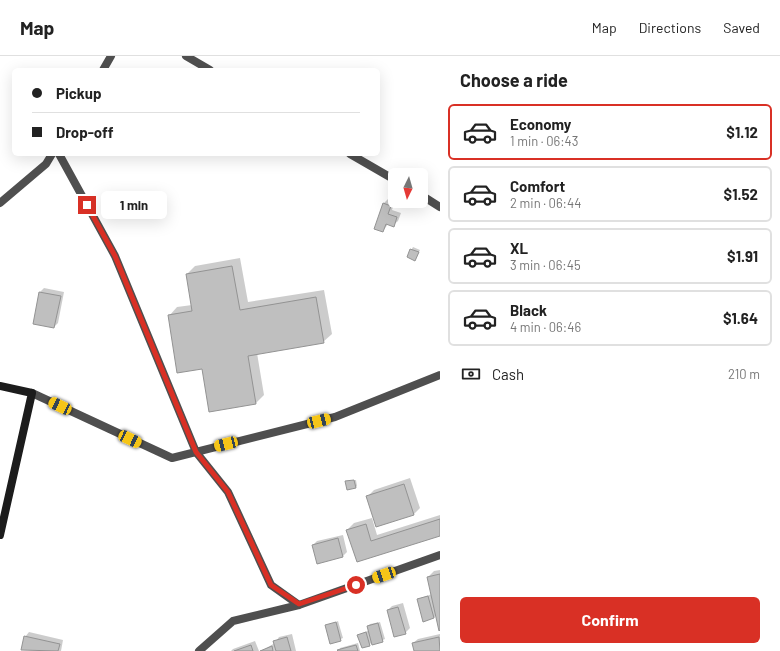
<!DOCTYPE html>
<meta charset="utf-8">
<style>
body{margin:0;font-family:Barlow,sans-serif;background:#f6f6f6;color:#222;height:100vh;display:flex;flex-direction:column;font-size:15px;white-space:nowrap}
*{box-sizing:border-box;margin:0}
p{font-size:13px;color:#767676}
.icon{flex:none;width:22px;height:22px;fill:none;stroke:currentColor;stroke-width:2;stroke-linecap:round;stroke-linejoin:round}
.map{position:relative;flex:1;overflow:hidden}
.details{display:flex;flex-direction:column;background:#fff;width:340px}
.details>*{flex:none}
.top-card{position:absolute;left:12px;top:12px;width:368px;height:88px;border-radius:6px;box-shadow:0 4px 16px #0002;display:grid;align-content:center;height:88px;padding:0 20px;background:#fff}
.needle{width:26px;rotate:185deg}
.buttons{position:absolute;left:388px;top:112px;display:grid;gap:8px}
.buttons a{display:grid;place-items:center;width:40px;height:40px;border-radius:6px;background:#fff;box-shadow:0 4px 16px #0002;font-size:20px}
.end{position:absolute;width:18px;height:18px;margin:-9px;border:5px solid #d93025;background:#fff;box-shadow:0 0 0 2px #fff}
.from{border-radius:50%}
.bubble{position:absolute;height:28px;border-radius:6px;background:#fff;box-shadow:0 4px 16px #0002;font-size:13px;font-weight:700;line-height:28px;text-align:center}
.car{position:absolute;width:12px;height:24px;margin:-12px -6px;border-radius:5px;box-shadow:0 0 3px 1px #0007;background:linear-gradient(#f5c518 24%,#345 0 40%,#f5c518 0 76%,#345 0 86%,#f5c518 0)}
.top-card b{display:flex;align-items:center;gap:14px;height:38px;font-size:15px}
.top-card b+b{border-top:1px solid #e0e0e0}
.top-card i{width:10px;height:10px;background:#222}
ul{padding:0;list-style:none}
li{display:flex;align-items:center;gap:12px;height:56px;margin:0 8px 6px;padding:0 12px;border:2px solid #e0e0e0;border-radius:6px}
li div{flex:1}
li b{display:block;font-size:15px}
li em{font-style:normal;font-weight:700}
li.on{border-color:#d93025}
li>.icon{width:36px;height:36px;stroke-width:1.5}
h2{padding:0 20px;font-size:18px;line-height:48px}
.pay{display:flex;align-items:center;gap:10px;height:44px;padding:0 20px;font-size:15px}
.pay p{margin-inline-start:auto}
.action{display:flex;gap:8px;margin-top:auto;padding:8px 20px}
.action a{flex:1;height:46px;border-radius:6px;background:#d93025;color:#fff;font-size:16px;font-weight:700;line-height:46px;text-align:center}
header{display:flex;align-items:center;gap:24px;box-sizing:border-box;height:56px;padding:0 20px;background:#fff;border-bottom:1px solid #e0e0e0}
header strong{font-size:19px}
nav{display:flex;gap:22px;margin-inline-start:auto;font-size:14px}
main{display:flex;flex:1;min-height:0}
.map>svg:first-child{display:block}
.shadow{fill:#0003}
.building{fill:#bfbfbf;stroke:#939393}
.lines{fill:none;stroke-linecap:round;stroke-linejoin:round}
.minor{stroke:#4f4f4f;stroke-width:8}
.secondary{stroke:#1c1c1c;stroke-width:8}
.route{stroke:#d93025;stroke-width:5}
</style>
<header>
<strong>Map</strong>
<nav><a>Map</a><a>Directions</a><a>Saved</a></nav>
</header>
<main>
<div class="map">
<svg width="440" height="595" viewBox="0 0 440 595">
<rect width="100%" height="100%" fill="#fff"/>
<!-- shadow -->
<path class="shadow" d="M388 143 395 145 392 154 401 157 398 165 393 169 388 168 383 175 384 147Z
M413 191 420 194 415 204 408 200Z
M240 202 248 246 324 234 332 278 323 286 257 297 264 339 256 347 210 355 203 312 169 260 177 251 192 249 187 218 195 210Z
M44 232 64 236 58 267 54 271 40 236Z
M410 422 420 452 414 458 367 441 374 434Z
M356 424 357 430 355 432 347 426Z
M440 459V479L357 505 347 474 354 467 372 462 377 479Z
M343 479 347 496 343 500 318 507 313 489 317 485Z
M440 514V573L436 559 434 562 418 543 432 538 428 521 434 515Z
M403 547 410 572 405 577 388 554 392 550Z
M338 565 343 582 331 587 326 570Z
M380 566 385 583 373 588 372 586 369 589 359 579 369 574 368 570 370 568Z
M29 576 63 584 61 595 22 594 25 581Z
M292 578 296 595H261L275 587 279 581Z
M440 578V595H415L413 587 418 583Z
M255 585 259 595H231L233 593Z
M358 587 360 595H339L340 592Z"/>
<!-- building -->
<path class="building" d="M383 147 391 150 388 158 397 161 394 171 386 168 383 176 374 173Z
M410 193 419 196 415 205 407 201Z
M232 210 240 254 316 241 324 287 248 300 256 348 209 356 202 313 177 317 168 259 192 255 186 218Z
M39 236 61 240 54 272 33 268Z
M354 424 356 432 347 434 345 425Z
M404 428 414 459 376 471 366 440Z
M440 463V480L357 506 346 474 366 468 371 485Z
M338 482 343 501 317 508 312 489Z
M440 518V574L439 575 427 521Z
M428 540 434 562 423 566 417 543Z
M398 551 406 578 394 581 387 554Z
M336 566 341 585 330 588 325 569Z
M378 567 383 586 372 589 367 570Z
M366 576 370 590 362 592 357 579Z
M24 580 60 588 58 595 21 594Z
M287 581 291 595H276L273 585Z
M439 581 440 595H414L412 587Z
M251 589 253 595H234Z
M356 589 358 595H338L337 594Z
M272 590 273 595H260Z"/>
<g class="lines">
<!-- minor -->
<path class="minor" d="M186 0 210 14
M103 14 111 0
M59 98 115 200 196 396 228 436 271 529 299 549
M350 98 395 124
M421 139 440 151
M0 147 46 108 52 98
M32 337 172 402 335 361 440 319
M199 595 233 565 299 549 440 499"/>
<!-- secondary -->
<path class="secondary" d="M0 330 32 337 0 479"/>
</g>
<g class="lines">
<!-- route -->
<path class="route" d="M87 149 115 200 196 396 228 436 271 529 299 548 356 529"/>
</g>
</svg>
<div class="buttons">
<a><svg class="needle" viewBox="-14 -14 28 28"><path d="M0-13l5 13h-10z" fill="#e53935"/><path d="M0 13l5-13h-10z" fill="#767676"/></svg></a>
</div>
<i class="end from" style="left:356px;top:529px"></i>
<i class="end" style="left:87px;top:149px"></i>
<div class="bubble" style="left:101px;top:135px;width:66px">1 min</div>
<i class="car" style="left:60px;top:350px;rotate:295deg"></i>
<i class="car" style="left:319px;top:365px;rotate:76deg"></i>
<i class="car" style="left:130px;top:383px;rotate:115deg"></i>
<i class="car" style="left:226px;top:388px;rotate:256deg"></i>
<i class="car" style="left:384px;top:519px;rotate:251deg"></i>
<div class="top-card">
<b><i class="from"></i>Pickup</b>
<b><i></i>Drop-off</b>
</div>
</div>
<section class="details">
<h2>Choose a ride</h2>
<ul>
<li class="on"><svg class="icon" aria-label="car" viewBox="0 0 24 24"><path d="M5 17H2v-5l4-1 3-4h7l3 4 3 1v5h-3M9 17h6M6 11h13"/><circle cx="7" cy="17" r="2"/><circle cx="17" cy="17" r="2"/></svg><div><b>Economy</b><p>1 min · 06:43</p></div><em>$1.12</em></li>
<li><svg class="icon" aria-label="car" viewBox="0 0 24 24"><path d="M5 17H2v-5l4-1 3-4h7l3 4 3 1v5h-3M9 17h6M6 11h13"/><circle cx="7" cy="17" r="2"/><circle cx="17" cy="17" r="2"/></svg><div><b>Comfort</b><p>2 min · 06:44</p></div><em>$1.52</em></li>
<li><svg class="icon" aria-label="car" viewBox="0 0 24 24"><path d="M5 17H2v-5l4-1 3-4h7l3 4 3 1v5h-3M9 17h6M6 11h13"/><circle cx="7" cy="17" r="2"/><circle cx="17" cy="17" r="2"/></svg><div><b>XL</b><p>3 min · 06:45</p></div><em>$1.91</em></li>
<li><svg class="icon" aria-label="car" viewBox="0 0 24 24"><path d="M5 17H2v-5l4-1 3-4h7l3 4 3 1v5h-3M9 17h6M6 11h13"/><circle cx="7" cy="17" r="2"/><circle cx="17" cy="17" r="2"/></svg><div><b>Black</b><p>4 min · 06:46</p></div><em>$1.64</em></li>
</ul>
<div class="pay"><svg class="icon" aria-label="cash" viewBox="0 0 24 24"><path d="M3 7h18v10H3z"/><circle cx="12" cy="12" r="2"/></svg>Cash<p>210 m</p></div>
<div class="action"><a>Confirm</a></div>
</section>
</main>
